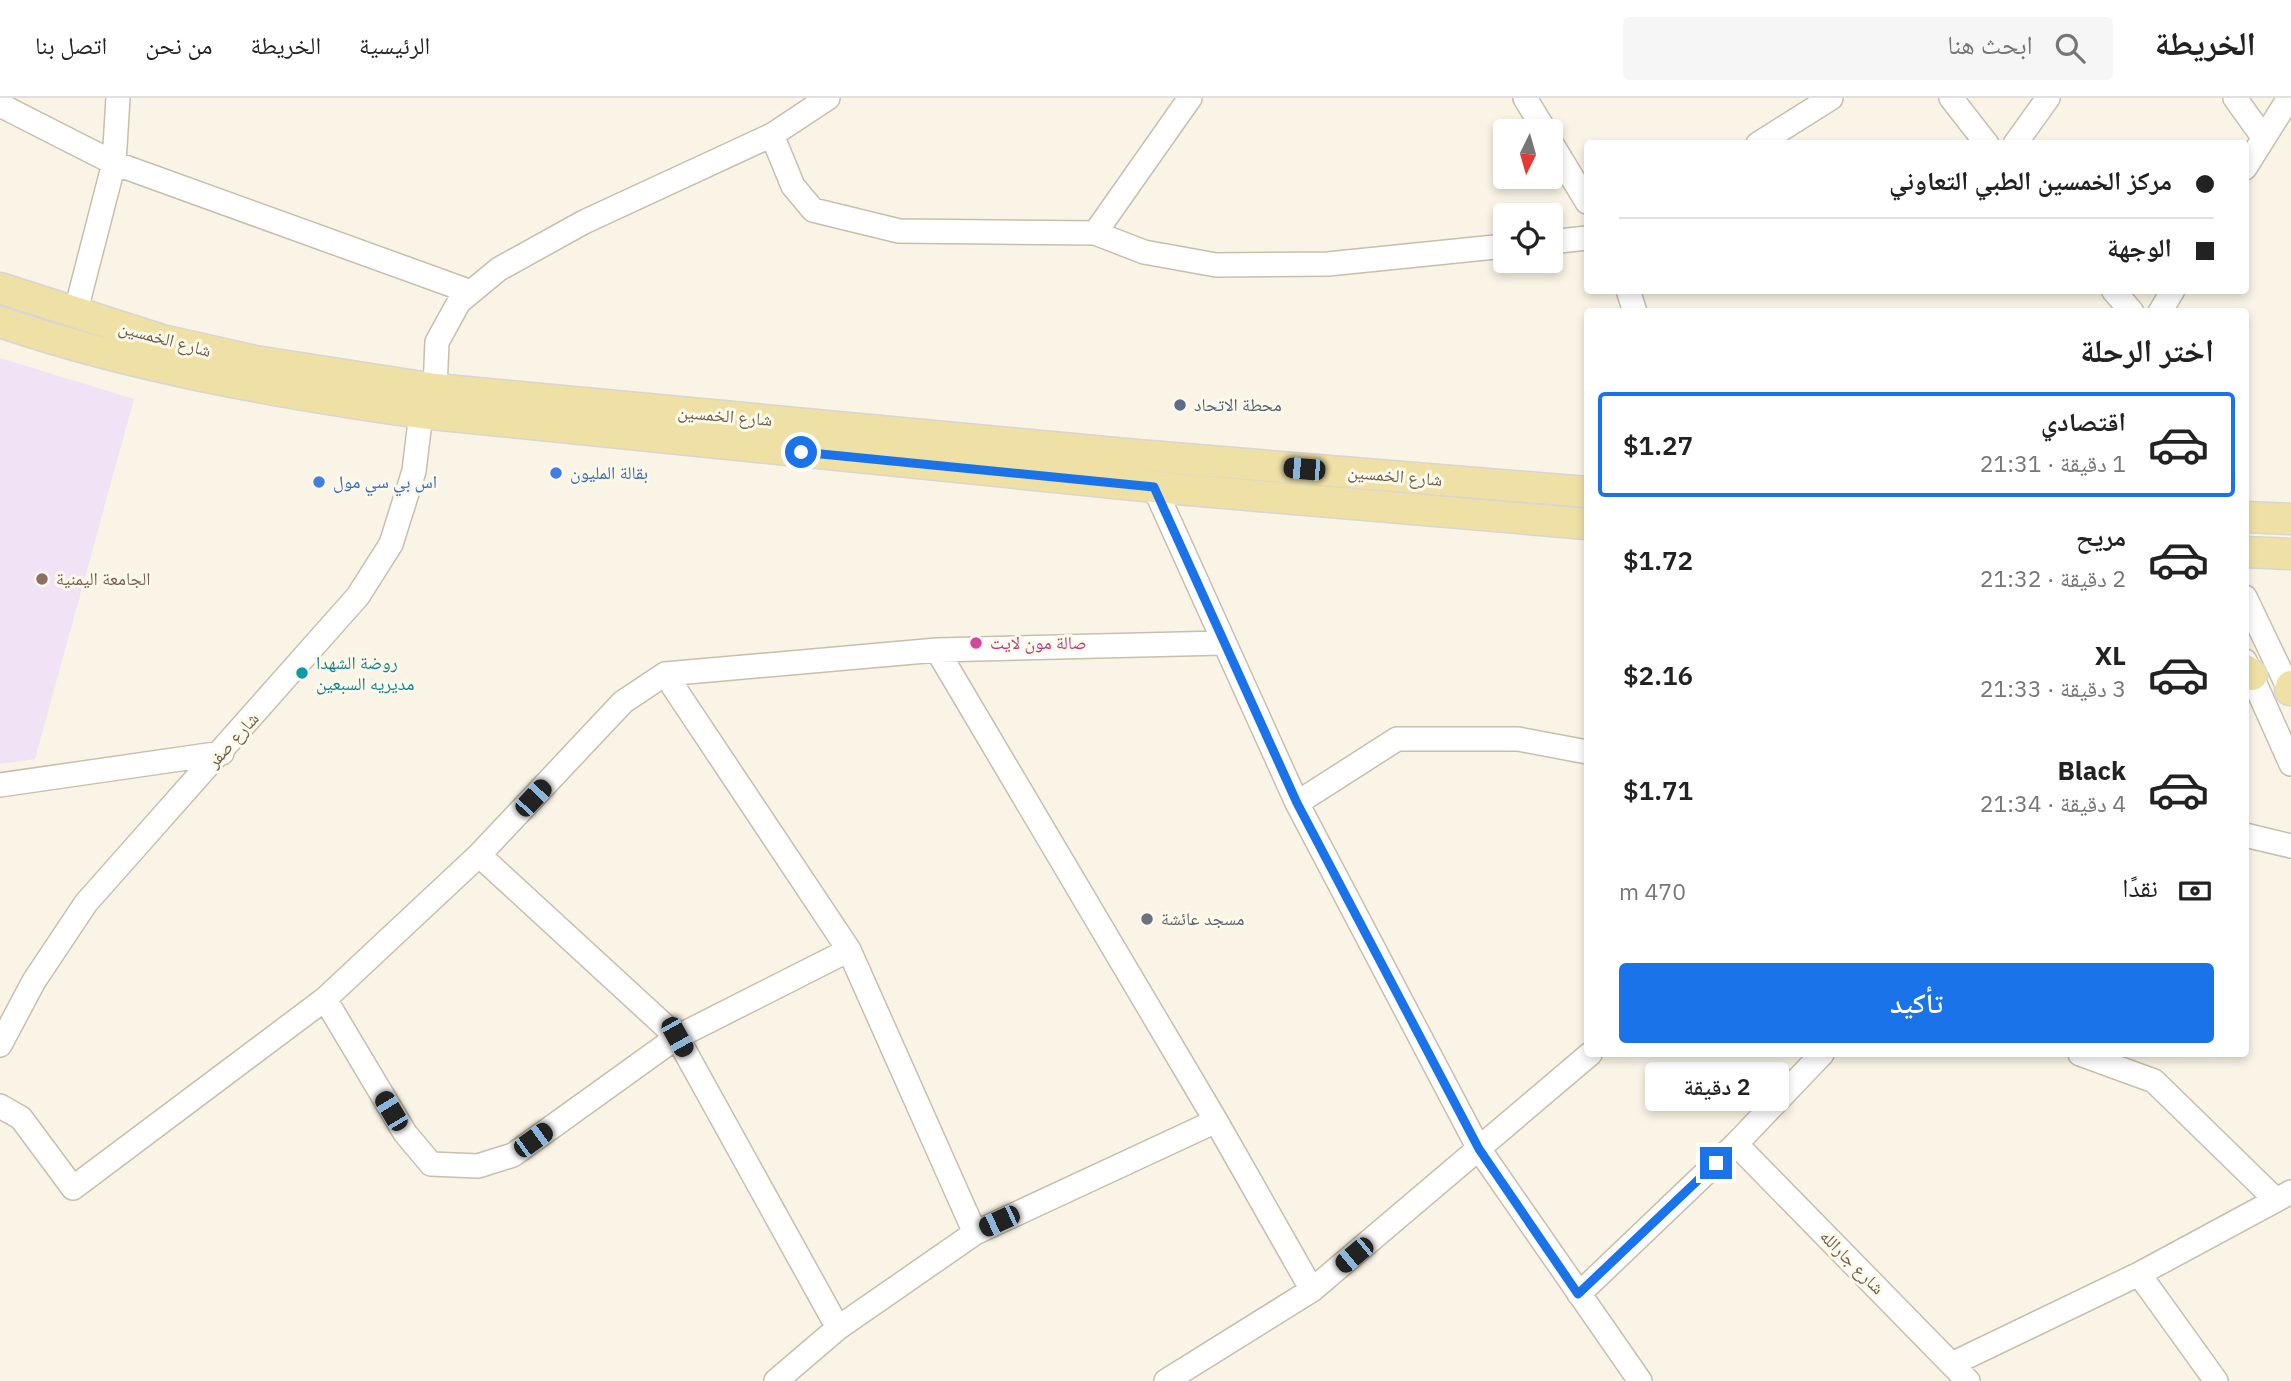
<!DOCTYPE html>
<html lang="ar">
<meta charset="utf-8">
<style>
body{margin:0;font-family:"IBM Plex Sans","Noto Naskh Arabic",sans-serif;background:#f6f6f6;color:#222;direction:rtl;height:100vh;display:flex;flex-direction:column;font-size:26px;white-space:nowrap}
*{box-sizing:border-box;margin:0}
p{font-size:23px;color:#767676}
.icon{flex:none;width:38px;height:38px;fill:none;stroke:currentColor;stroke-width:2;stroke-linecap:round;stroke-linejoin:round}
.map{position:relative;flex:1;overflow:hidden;direction:ltr}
.side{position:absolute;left:1584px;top:210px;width:665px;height:749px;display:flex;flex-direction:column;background:#fff;border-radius:7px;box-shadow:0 4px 10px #0003;direction:rtl}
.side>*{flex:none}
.top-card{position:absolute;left:1584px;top:42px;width:665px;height:154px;border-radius:7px;box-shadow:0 4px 10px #0003;direction:rtl;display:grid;align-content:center;height:154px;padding:0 35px;background:#fff}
.needle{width:46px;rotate:185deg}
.buttons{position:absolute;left:1493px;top:21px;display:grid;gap:14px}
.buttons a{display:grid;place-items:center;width:70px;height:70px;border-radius:7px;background:#fff;box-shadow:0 4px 10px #0003;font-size:35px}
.end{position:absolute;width:32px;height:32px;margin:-16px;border:9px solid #1a73e8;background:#fff;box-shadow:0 0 0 4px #fff}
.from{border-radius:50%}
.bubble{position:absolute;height:49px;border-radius:7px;background:#fff;box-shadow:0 4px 10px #0003;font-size:23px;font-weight:600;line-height:49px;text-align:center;direction:rtl}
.car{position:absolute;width:21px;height:42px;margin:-21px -10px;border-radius:9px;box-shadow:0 0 5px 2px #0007;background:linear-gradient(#222 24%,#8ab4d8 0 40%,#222 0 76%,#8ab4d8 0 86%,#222 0)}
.top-card b{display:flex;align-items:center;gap:24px;height:66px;font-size:26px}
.top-card b+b{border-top:2px solid #e0e0e0}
.top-card i{width:18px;height:18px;background:#222}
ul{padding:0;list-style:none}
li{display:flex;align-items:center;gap:21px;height:105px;margin:0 14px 10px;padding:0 21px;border:4px solid transparent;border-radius:7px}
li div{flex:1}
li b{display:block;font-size:26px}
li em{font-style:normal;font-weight:600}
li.current{border-color:#1a73e8}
li>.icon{width:63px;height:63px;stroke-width:1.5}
h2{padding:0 35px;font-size:32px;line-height:84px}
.pay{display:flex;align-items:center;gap:18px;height:77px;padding:0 35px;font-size:26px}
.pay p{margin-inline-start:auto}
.action{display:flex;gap:14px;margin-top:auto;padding:14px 35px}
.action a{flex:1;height:80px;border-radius:7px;background:#1a73e8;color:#fff;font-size:28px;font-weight:600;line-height:80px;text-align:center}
header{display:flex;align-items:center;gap:42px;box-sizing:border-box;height:98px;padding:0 35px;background:#fff;border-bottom:2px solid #e0e0e0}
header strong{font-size:33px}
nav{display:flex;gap:38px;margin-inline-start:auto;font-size:24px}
.search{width:490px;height:63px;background:#f6f6f6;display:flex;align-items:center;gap:18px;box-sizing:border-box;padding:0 24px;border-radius:7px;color:#767676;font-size:26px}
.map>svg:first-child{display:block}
.education{fill:#f1e2f5}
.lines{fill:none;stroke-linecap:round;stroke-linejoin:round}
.minor-casing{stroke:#c8bead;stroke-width:26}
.major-casing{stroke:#d9d5d1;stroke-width:33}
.minor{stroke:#fff;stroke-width:23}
.major{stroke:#efe0a6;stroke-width:30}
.route{stroke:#1a73e8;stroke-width:9}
.service-dot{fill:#5c6f8a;stroke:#fcf8ea;stroke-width:2.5}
.shop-dot{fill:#3f7fe0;stroke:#fcf8ea;stroke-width:2.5}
.education-dot{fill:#8d6e63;stroke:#fcf8ea;stroke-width:2.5}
.hotel-dot{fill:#d1479c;stroke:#fcf8ea;stroke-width:2.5}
.culture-dot{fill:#0f9aa8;stroke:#fcf8ea;stroke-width:2.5}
.worship-dot{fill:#6b7280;stroke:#fcf8ea;stroke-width:2.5}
.labels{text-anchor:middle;stroke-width:6;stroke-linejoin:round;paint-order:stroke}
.street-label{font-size:18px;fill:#6e5f4e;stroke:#fcf8ea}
.service-label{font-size:18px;fill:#4e5e75;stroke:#fcf8ea;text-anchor:start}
.shop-label{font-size:18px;fill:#366cbe;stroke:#fcf8ea;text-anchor:start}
.education-label{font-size:18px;fill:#785e54;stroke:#fcf8ea;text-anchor:start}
.hotel-label{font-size:18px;fill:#b23c85;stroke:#fcf8ea;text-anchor:start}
.culture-label{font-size:18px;fill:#0d838f;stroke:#fcf8ea;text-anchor:start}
.worship-label{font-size:18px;fill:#5b616d;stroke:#fcf8ea;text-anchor:start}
</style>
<header>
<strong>الخريطة</strong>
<div class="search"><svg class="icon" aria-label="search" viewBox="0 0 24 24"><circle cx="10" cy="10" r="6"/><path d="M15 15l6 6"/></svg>ابحث هنا</div>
<nav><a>الرئيسية</a><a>الخريطة</a><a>من نحن</a><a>اتصل بنا</a></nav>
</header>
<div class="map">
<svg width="2291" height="1283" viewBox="0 0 2291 1283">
<rect width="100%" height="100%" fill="#f9f4e5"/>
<!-- education -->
<path class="education" d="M0 260 134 301 35 661 0 666Z"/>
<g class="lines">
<!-- minor casing -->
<g class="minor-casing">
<path id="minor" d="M1525 0 1545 33
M1951 0 1987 46
M2235 0 2263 39
M0 7 114 65 471 194
M772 37 793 88 813 112 899 133 1095 135 1144 154 1216 167 1328 166 1505 148
M1550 43 1587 104
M1758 46 1831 0
M2015 46 2048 0
M2245 70 2289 0
M1095 135 1190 0
M1550 144 1587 140
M1628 192 1635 214
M2113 192 2132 214
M2160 214 2173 192
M75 216 114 65 118 0
M435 291 437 244 459 204 499 171 584 124 772 37 828 0
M1154 389 1297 705 1479 1051 1640 1283
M2245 499 2291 595
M937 552 1216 1023 1312 1192
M2245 563 2291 666
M665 576 849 852 975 1135
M0 687 222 655
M1297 705 1397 641H1518L1587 654
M2245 737 2291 748
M479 757 677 939 838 1230
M325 901 405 1035 431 1066 478 1068 513 1057 677 939 849 852
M0 947 34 883 86 805 358 498 391 446 414 373 421 315
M2080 956 2154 983 2276 1102
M0 1008 21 1020 73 1090 325 901 479 757 623 604 665 576 937 552 1222 545
M1736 1046 1968 1283
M2139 1176 2216 1283
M1579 1196 1736 1046 1822 956
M1952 1266 2139 1176 2291 1094
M776 1283 838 1230 975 1135 1216 1023
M1166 1283 1312 1192 1590 956"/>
</g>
<!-- major casing -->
<g class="major-casing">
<path id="major" d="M0 190 162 242 255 263 435 291 1137 357 1587 394
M0 224C135 270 280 295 421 315L1154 389 1587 426
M2245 419 2291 421
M2245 454 2291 456
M2245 572 2252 577
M2290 592 2291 588"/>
</g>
<!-- minor -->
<use href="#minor" class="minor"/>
<!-- major -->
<use href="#major" class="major"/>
</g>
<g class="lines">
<!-- route -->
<path class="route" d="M801 354 1154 389 1297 705 1479 1051 1578 1196 1716 1065"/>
</g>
<!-- markers -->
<circle class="service-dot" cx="1180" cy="307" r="7"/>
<g class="shop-dot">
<circle cx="556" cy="375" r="7"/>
<circle cx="319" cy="384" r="7"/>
</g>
<circle class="education-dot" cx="42" cy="481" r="7"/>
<circle class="hotel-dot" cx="976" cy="545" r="7"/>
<circle class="culture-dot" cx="302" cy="575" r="7"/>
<circle class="worship-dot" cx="1147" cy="821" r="7"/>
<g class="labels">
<!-- street labels -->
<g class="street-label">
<text transform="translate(165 241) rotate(15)" y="6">شارع الخمسين</text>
<text transform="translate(725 318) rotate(5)" y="6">شارع الخمسين</text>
<text transform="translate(1395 378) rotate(5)" y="6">شارع الخمسين</text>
<text transform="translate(233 642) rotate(-48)" y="6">شارع صفر</text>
<text transform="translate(1852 1164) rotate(45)" y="6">شارع جارالله</text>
</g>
<!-- service labels -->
<g class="service-label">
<text x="1194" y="313">محطة الاتحاد</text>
</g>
<!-- shop labels -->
<g class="shop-label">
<text x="570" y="381">بقالة المليون</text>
<text x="333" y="390">اس بي سي مول</text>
</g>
<!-- education labels -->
<g class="education-label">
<text x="56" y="487">الجامعة اليمنية</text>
</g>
<!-- hotel labels -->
<g class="hotel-label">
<text x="990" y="551">صالة مون لايت</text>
</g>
<!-- culture labels -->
<g class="culture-label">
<text x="316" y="571">روضة الشهدا<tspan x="316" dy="21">مديريه السبعين</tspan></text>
</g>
<!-- worship labels -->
<g class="worship-label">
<text x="1161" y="827">مسجد عائشة</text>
</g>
</g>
</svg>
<div class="buttons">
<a><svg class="needle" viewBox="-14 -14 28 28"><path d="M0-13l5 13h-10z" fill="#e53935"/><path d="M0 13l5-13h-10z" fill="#767676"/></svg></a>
<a><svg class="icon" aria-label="locate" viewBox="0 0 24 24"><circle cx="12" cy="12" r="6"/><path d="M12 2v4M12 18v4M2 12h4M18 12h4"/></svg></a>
</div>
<i class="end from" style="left:801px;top:354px"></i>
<i class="end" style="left:1716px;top:1065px"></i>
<div class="bubble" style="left:1645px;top:964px;width:144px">2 دقيقة</div>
<i class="car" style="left:1304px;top:371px;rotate:275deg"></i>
<i class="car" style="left:533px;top:700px;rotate:43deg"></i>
<i class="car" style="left:677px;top:939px;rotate:151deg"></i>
<i class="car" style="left:391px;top:1013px;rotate:329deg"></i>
<i class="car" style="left:533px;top:1042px;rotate:54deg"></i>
<i class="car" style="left:999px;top:1123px;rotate:245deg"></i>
<i class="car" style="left:1354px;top:1157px;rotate:230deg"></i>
<div class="top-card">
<b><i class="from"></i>مركز الخمسين الطبي التعاوني</b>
<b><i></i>الوجهة</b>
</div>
<section class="side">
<h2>اختر الرحلة</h2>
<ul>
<li class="current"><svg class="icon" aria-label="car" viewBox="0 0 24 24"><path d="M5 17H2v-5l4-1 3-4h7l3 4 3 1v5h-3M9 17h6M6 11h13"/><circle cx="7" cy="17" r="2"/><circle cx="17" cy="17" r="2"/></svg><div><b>اقتصادي</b><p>1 دقيقة · 21:31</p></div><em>$1.27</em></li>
<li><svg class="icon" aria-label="car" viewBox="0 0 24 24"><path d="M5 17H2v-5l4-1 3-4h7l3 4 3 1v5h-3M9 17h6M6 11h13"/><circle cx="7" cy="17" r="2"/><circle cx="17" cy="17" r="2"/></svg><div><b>مريح</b><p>2 دقيقة · 21:32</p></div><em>$1.72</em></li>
<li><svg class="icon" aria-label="car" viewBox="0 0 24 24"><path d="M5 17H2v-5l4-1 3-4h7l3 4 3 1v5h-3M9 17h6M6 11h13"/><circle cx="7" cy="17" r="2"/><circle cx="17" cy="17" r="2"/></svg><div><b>XL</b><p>3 دقيقة · 21:33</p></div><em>$2.16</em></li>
<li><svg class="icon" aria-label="car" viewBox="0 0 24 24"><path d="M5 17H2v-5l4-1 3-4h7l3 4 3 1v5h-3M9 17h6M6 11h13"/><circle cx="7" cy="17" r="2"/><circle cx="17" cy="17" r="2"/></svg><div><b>Black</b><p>4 دقيقة · 21:34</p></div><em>$1.71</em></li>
</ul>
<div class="pay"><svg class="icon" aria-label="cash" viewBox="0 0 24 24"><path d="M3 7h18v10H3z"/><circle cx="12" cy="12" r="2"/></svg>نقدًا<p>470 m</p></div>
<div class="action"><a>تأكيد</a></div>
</section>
</div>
